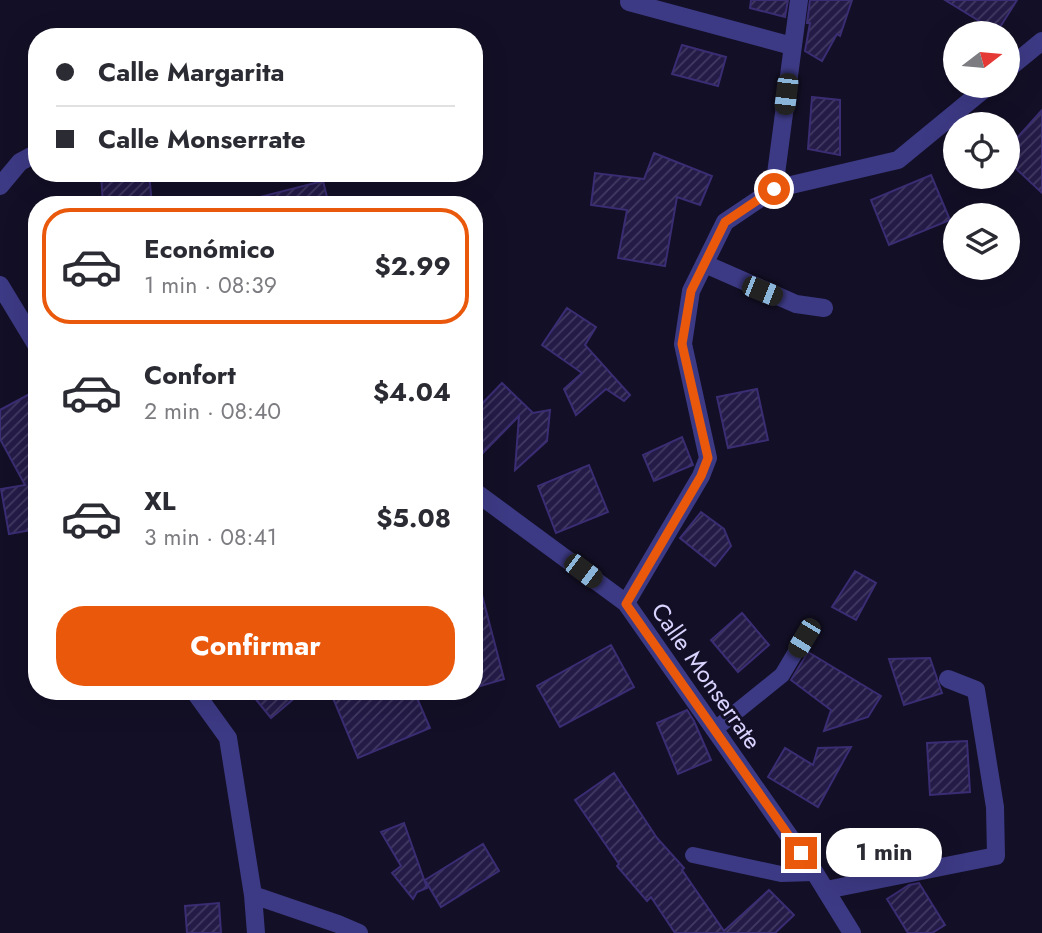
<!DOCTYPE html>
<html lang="es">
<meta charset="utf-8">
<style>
body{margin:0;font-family:Jost,sans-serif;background:#f7f7f7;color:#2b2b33;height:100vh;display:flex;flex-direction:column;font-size:26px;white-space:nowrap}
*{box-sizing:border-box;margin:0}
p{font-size:23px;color:#7c7c81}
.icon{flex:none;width:38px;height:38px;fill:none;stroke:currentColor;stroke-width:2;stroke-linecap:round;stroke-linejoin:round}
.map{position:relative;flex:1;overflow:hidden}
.sheet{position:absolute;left:28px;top:196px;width:455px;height:504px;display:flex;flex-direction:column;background:#fff;border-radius:28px;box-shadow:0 7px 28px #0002}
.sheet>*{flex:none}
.top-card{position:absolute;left:28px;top:28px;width:455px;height:154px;border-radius:28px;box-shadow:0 7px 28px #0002;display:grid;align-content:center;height:154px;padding:0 28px;background:#fff}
.needle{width:46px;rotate:74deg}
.controls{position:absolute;left:943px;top:21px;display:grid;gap:14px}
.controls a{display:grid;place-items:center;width:77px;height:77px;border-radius:50%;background:#fff;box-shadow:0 7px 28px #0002;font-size:35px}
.end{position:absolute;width:32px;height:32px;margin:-16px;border:9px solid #ea580c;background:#fff;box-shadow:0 0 0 4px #fff}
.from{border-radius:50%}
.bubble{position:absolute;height:49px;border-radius:24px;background:#fff;box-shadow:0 7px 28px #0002;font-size:23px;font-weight:700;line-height:49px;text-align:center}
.car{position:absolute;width:21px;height:42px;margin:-21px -10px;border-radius:9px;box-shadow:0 0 5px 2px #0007;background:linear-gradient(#222 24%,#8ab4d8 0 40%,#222 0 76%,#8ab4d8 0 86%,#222 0)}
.top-card b{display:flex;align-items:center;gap:24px;height:66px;font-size:26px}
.top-card b+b{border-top:2px solid #e1e1e2}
.top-card i{width:18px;height:18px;background:#2b2b33}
ul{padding:12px 0 0;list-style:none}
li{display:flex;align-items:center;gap:21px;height:116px;margin:0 14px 10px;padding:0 14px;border:4px solid transparent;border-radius:28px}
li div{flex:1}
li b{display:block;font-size:26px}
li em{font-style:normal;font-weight:700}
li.current{border-color:#ea580c}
li>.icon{width:63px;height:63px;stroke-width:1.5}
.primary-button{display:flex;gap:14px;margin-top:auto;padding:14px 28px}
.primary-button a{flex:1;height:80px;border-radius:28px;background:#ea580c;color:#fff;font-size:28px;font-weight:700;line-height:80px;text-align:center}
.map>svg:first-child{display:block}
.building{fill:url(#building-hatch);stroke:#3b2d73;stroke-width:2}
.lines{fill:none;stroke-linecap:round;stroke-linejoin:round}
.service{stroke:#3d3a85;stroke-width:16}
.minor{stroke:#3d3a85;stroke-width:18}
.route{stroke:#ea580c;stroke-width:9}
.labels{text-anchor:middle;stroke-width:6;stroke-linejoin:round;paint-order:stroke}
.street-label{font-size:24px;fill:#d9d4ff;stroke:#130f26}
</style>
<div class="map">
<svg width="1042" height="933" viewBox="0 0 1042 933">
<defs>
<pattern id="building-hatch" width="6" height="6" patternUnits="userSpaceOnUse" patternTransform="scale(1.75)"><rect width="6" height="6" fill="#241b47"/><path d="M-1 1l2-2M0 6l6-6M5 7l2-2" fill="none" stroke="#433b63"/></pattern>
</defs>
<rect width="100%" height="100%" fill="#130f26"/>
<!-- building -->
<path class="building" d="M751 0H788L785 17 750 8Z
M810 0H852L840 36 837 34 822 61 805 51 810 23H807Z
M945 0H1017L997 32Z
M682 45 726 57 718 86 672 74Z
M812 97 840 100V155L808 149Z
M1042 110V193L1008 161V148Z
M654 153 712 176 700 205 677 197 665 266 618 258 627 210 591 205 595 173 644 179Z
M101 173H149L152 205H103Z
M931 175 950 220 889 245 871 200Z
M323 181 329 205H261L260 197Z
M567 308 596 327 585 345 630 395 624 401 606 389 576 415 564 389 582 373 542 345Z
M502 383 533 413 550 410 547 441 515 470 519 416 474 462V412Z
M757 389 768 440 728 448 717 397Z
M37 390V529L9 534 1 489 25 485 0 439V410Z
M682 437 693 465 654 481 643 455Z
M589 465 608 512 556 533 538 486Z
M701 512 724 529 731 546 715 566 680 538Z
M855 571 876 583 856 620 832 607Z
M482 595 504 679 474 688V596Z
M742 613 769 645 738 672 711 640Z
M611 645 634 687 560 727 537 686Z
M808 652 881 696 868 717 824 731 831 710 791 680Z
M930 658 942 693 904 705 889 659Z
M249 691H303L271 718Z
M330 691H414L430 728 358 758Z
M687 710 694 721 711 760 678 774 657 723Z
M967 741 970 792 930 795 927 743Z
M851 747 818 807 768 777 785 748 813 765 818 748Z
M614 773 657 838 684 868 682 870 724 931 769 890 794 915 775 933H675L651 897 647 901 617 866 619 864 575 800Z
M404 823 427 888 417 892 413 899 392 873 401 866 381 832Z
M483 844 499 871 441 907 425 880Z
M919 883 945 925 932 933H908L887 899 909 885Z
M219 903 221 933H187L185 906Z"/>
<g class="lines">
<!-- service -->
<path class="service" d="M714 730 782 675 804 638
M693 855 781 874 815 873"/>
<!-- minor -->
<path class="minor" d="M629 2 792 46
M1008 69 1042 41
M0 186 20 162 37 153
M774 189 799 0
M705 264 796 304 824 308
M0 285 37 346
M474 491 626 603 815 873 852 933
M626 603 701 476 708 458 683 344 691 291 725 222 774 189 898 160 988 86
M194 691 228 738 253 895 256 933
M826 890 996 856 995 807 976 690 948 679
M253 895 338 924 359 933"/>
</g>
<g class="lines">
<!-- route -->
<path class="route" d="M774 189 725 222 691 291 682 344 708 458 701 476 626 604 801 853"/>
</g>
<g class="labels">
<!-- street labels -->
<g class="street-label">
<text transform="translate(706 676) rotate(55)" y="8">Calle Monserrate</text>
</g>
</g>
</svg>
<div class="controls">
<a><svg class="needle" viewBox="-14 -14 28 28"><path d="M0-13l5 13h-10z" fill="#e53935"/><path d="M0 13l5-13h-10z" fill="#7c7c81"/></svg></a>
<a><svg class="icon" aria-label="locate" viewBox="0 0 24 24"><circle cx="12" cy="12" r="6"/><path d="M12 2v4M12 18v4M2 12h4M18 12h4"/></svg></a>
<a><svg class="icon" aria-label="layers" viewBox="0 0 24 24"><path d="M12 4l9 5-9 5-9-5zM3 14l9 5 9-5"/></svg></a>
</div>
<i class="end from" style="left:774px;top:189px"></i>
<i class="end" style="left:801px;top:853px"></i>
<div class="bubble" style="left:826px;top:828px;width:116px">1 min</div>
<i class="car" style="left:786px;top:94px;rotate:187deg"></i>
<i class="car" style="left:762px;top:291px;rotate:112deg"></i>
<i class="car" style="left:583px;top:571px;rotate:127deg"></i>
<i class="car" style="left:804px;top:638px;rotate:211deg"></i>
<div class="top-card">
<b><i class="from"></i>Calle Margarita</b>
<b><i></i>Calle Monserrate</b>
</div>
<section class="sheet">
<ul>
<li class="current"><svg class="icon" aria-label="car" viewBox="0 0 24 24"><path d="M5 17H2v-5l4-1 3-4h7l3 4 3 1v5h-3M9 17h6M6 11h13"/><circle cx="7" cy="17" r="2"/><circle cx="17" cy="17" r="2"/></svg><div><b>Económico</b><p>1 min · 08:39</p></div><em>$2.99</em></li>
<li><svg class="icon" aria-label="car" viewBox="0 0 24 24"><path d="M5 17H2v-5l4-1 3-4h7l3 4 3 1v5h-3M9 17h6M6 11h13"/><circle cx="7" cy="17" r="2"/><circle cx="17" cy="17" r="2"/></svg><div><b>Confort</b><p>2 min · 08:40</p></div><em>$4.04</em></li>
<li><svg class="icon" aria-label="car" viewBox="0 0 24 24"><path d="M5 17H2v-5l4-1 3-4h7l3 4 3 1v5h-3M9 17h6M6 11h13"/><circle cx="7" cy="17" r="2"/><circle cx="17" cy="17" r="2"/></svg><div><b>XL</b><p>3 min · 08:41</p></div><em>$5.08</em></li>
</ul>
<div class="primary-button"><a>Confirmar</a></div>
</section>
</div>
